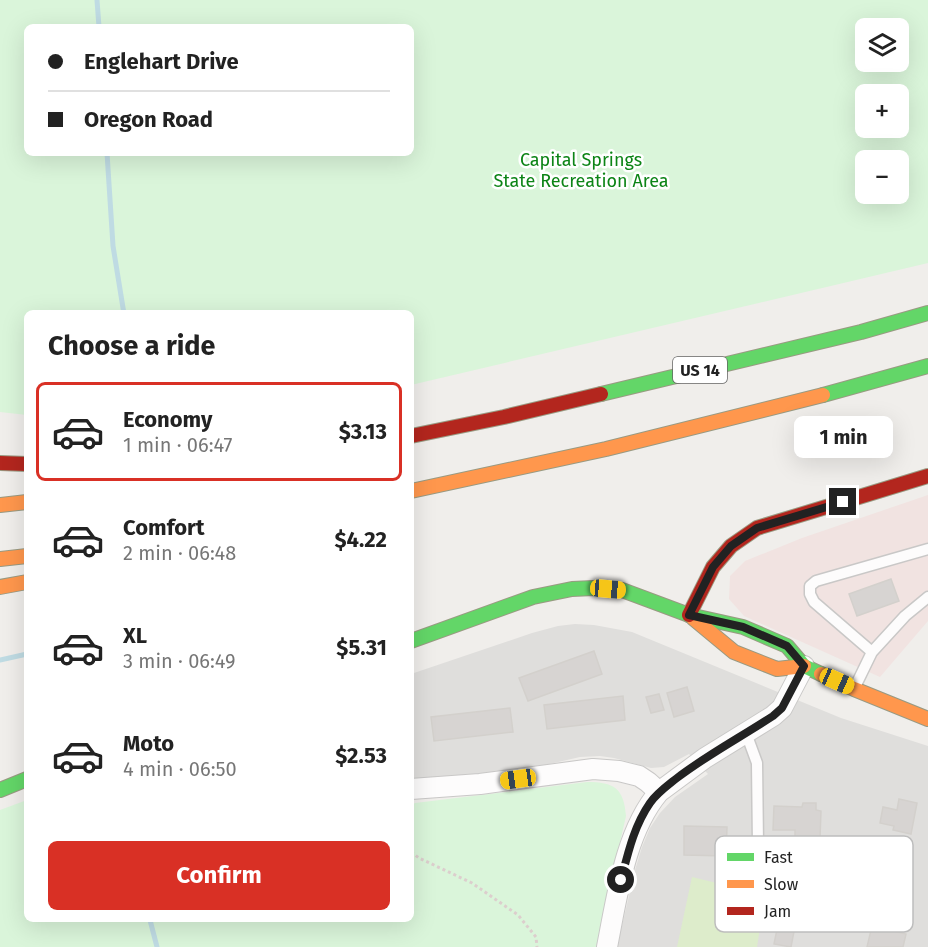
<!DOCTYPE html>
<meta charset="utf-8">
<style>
body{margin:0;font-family:"Fira Sans",sans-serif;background:#f2f2f2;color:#222;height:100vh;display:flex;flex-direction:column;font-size:22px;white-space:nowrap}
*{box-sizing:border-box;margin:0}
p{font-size:20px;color:#767676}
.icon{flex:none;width:33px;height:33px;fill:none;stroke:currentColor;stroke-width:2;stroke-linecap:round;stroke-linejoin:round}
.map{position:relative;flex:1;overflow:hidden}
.side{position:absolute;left:24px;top:310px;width:390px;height:612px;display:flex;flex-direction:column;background:#fff;border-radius:9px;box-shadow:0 6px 24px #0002}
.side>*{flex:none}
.guide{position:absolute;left:24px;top:24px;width:390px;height:132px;border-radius:9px;box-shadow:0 6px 24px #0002;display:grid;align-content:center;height:132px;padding:0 24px;background:#fff}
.fabs{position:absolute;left:855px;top:18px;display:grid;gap:12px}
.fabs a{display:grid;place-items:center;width:54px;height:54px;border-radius:9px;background:#fff;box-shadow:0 6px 24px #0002;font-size:30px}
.end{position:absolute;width:27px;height:27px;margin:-14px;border:8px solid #222;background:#fff;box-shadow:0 0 0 3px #fff}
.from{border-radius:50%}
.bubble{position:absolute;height:42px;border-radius:9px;background:#fff;box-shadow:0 6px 24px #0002;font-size:20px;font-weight:700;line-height:42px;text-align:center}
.car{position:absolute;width:18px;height:36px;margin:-18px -9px;border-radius:8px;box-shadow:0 0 4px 2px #0007;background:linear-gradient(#f5c518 24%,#345 0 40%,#f5c518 0 76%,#345 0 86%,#f5c518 0)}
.guide b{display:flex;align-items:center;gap:21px;height:57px;font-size:22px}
.guide b+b{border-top:2px solid #e0e0e0}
.guide i{width:15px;height:15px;background:#222}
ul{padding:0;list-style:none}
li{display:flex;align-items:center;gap:18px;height:99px;margin:0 12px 9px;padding:0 12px;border:3px solid transparent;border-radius:9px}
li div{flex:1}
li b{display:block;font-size:22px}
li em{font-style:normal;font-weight:700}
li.on{border-color:#d93025}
li>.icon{width:54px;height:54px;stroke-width:1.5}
h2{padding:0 24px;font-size:27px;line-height:72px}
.button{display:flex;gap:12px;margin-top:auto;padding:12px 24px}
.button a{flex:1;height:69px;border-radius:9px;background:#d93025;color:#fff;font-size:24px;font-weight:700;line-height:69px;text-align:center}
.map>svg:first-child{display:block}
.residential{fill:#dfdedc}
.commercial{fill:#f1e3e1}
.grass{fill:#ddeccb}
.park{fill:#daf5da;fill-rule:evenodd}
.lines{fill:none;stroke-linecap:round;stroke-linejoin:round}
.stream{stroke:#bfdbe3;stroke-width:5}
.building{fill:#d7d4d2;stroke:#d3d0cc;stroke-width:1.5}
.lane-casing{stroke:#c9c8c7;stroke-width:13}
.street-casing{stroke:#c9c8c7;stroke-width:22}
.fast-casing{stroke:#999a82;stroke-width:16}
.slow-casing{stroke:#999a82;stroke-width:16}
.jam-casing{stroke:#999a82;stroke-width:16}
.path{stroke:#dccecd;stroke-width:3;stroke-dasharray:3 3;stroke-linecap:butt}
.lane{stroke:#fdfcfc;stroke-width:10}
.street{stroke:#fdfcfc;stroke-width:20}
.fast{stroke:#63d668;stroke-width:14}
.slow{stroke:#ff974d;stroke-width:14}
.jam{stroke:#b3261e;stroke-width:14}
.route{stroke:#222;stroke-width:8}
.labels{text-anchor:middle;stroke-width:5;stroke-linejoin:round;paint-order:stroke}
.shield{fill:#fff;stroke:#646464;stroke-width:1.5}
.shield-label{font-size:16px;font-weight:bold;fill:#222}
.park-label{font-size:18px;fill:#0c8416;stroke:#fff}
.key{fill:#fff;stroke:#bdbdbd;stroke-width:1.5}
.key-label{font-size:16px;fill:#222}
</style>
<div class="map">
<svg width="928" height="947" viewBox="0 0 928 947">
<rect width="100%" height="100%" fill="#f0eeeb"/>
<!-- residential -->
<path class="residential" d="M575 624 594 625 632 632 841 718 928 746V947H617L635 870 642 847 650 828 660 813 675 797 708 774 689 754 664 767 651 768 614 758 600 756 580 757 510 773 411 779V674L532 633 558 626Z"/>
<!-- commercial -->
<path class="commercial" d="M928 495V621L880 677 744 616 729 599 730 576 745 561 802 538Z"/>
<!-- grass -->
<path class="grass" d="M692 877 758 893 757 913 760 928 757 947H677Z"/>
<!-- park -->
<path class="park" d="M0 0H928V263L411 385V314H27V415L0 412ZM27 27H411V153H27ZM866 28H898V62H866ZM898 94V128H866V94ZM866 160H898V194H866Z
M587 782C614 782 624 788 626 816L596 947H0V810L27 800V920H411V806L415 803Z"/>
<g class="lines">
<!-- stream -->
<path class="stream" d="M97 0 99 27
M107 153 113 246 124 314
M0 660 27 654
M150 920 157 947"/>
</g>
<!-- building -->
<path class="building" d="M891 579 899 601 857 616 849 594Z
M594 651 602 674 528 701 519 678Z
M687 687 694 711 674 717 667 693Z
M659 694 664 710 651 713 646 697Z
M623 696 625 720 547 729 544 705Z
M510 708 513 732 434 741 431 717Z
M899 799 917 803 911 834 893 830 894 826 880 823 883 807 897 810Z
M803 803H816V810L821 811 820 838H795V830H773L774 806 802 807Z
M684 826 727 827 726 856 684 855Z
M782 905 791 907 790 915 797 916 791 947 774 944Z
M872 926 906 934 903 947H867Z"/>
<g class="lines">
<!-- lane casing -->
<g class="lane-casing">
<path id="lane" d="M872 652 814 602 810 594V586L816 581 928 549
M854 689 872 652 905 616 928 597
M746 733 757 763 758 845"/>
</g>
<!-- street casing -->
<g class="street-casing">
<path id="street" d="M411 789 480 784 593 769 619 771 639 776 648 782 659 792 705 758 773 716 782 708 804 666
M607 947C617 897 625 832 659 792"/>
</g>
<!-- fast casing -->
<g class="fast-casing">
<path id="fast" d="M601 394 861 332 928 313
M823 395 928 366
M411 641 533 597 572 589 594 588 622 590 689 615 743 627 787 646 804 666 821 674
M0 790 27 779"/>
</g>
<!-- slow casing -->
<g class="slow-casing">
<path id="slow" d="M411 491 606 449 823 395
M0 505 27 502
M0 559 27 556
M0 587 27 582
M693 618 734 652 777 669 804 666
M821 674 854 689 928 719"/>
</g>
<!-- jam casing -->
<g class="jam-casing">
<path id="jam" d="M411 436 504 417 601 394
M0 463 27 464
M689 615 713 567 731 546 757 528 928 476"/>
</g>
<!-- path -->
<path class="path" d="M411 852 419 858 472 883 518 915 536 937 537 947"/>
<!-- lane -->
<use href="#lane" class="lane"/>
<!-- street -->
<use href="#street" class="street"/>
<!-- fast -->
<use href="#fast" class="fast"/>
<!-- slow -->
<use href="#slow" class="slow"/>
<!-- jam -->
<use href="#jam" class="jam"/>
</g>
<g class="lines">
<!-- route -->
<path class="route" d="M621 880C628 853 634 826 650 803 657 793 667 786 677 778 707 755 741 737 773 716L782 708 804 666 787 646 743 627 689 615 713 567 731 546 757 528 843 502"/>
</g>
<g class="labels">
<!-- shield labels -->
<rect class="shield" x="673" y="357" width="54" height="26" rx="4.5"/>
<g class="shield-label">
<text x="700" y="376">US 14</text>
</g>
<!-- park labels -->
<g class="park-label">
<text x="581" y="166">Capital Springs<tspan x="581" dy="21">State Recreation Area</tspan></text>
</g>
</g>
<!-- legend -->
<rect x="715" y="836" width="198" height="96" rx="9" class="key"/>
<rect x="727" y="853" width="27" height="8" fill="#63d668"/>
<rect x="727" y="880" width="27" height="8" fill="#ff974d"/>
<rect x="727" y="907" width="27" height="8" fill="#b3261e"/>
<g class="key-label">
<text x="764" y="863">Fast</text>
<text x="764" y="890">Slow</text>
<text x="764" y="917">Jam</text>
</g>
</svg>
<div class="fabs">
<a><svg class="icon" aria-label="layers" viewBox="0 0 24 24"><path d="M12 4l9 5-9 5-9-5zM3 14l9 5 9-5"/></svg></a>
<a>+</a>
<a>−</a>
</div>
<i class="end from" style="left:621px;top:880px"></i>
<i class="end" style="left:843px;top:502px"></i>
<div class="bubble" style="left:794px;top:416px;width:99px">1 min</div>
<i class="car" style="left:608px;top:589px;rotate:95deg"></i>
<i class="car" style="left:837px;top:681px;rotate:114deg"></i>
<i class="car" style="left:518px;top:779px;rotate:262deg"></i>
<div class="guide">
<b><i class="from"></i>Englehart Drive</b>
<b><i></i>Oregon Road</b>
</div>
<section class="side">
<h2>Choose a ride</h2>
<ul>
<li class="on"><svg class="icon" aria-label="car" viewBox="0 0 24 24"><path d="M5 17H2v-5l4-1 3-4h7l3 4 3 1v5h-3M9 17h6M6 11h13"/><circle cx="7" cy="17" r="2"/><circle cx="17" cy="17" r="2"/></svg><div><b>Economy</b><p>1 min · 06:47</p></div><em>$3.13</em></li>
<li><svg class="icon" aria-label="car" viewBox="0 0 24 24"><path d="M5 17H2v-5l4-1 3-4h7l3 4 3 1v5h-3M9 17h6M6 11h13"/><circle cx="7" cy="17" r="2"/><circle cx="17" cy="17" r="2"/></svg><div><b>Comfort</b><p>2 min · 06:48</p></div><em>$4.22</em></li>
<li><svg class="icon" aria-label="car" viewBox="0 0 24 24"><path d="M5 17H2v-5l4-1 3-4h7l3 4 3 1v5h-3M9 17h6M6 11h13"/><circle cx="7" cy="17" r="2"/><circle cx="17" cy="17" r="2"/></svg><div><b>XL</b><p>3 min · 06:49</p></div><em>$5.31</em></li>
<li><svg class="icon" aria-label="car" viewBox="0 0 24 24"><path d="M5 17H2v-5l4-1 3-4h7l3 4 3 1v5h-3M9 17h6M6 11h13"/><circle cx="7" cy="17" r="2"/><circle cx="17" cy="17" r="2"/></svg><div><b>Moto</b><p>4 min · 06:50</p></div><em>$2.53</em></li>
</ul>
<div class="button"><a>Confirm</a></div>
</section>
</div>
